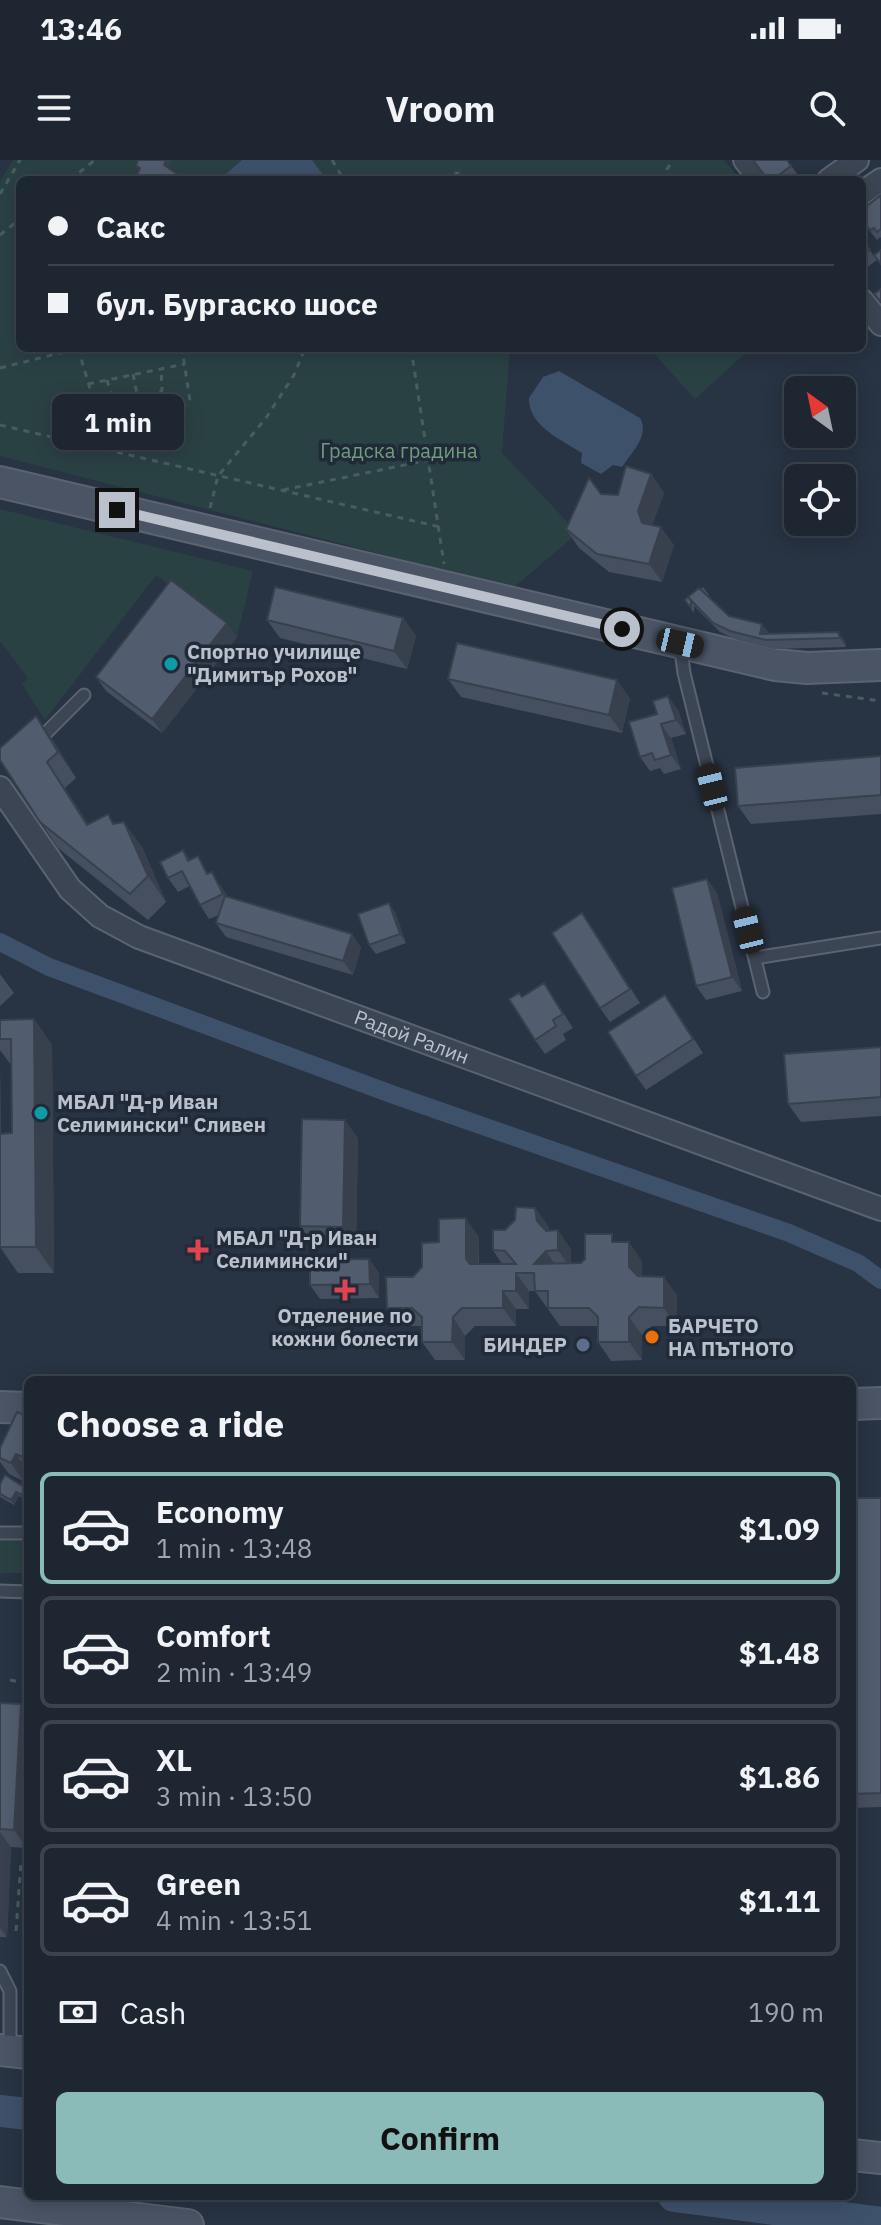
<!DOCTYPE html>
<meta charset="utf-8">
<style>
body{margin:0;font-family:"IBM Plex Sans",sans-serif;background:#262e3a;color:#f1f3f6;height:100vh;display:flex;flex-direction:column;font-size:30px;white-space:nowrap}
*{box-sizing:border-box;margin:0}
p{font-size:26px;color:#a1a5ac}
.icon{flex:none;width:44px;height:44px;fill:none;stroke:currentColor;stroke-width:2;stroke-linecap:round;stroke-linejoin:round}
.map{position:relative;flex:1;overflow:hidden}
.sheet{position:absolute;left:24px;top:1216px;width:832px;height:824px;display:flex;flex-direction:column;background:#1e2632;border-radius:12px;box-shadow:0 4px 20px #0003,0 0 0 2px #3c434d}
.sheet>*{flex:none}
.guide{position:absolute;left:16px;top:16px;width:850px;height:176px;border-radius:12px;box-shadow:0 4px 20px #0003,0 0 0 2px #3c434d;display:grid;align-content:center;height:176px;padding:0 32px;background:#1e2632}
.needle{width:52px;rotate:327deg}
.buttons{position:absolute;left:784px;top:216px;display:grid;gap:16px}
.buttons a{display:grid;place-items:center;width:72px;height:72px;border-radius:12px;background:#1e2632;box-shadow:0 4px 20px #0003,0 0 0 2px #3c434d;font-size:40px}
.end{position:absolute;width:36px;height:36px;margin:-18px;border:10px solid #bac1cc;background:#111;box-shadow:0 0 0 4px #111}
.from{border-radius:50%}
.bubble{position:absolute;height:56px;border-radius:12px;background:#1e2632;box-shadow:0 4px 20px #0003,0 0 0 2px #3c434d;font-size:26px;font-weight:800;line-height:56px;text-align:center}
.car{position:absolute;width:24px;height:48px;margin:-24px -12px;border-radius:10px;box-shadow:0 0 6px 2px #0007;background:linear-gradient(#222 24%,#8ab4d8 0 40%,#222 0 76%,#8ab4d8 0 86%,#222 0)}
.guide b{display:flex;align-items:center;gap:28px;height:76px;font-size:30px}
.guide b+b{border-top:2px solid #3c434d}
.guide i{width:20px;height:20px;background:#f1f3f6}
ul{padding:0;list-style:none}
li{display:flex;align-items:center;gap:24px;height:112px;margin:0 16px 12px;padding:0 16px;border:4px solid #3c434d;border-radius:12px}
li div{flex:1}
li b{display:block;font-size:30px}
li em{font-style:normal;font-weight:800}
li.selected{border-color:#8bbbb9}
li>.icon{width:72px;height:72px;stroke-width:1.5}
h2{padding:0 32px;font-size:36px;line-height:96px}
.pay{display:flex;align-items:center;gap:20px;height:88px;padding:0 32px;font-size:30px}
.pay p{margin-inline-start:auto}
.primary-button{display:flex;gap:16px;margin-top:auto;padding:16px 32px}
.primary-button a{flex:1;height:92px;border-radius:12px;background:#8bbbb9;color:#111;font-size:32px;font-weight:800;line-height:92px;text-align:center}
.status{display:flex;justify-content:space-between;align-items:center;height:56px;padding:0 40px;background:#1e2632;direction:ltr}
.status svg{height:22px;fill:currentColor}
header{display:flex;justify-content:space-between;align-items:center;height:104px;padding:0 32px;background:#1e2632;font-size:36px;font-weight:800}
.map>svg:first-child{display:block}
.green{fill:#2a4144}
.water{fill:#3e516b}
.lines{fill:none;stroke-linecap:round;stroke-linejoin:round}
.canal{stroke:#3e516b;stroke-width:18}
.river{stroke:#3e516b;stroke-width:32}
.lane-casing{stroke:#5b6370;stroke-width:15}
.street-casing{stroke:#5b6370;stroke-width:26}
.secondary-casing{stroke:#5b6370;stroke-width:34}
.path{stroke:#485d60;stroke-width:3;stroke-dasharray:6 6;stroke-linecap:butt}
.lane{stroke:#3c4553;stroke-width:11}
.street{stroke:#3c4553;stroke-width:22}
.secondary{stroke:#4a5465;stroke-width:30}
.wall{fill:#464f5f}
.shaded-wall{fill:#39404d}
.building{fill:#515c6e;stroke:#39404d;stroke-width:2}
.route{stroke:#bac1cc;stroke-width:10}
.culture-dot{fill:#0f9aa8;stroke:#212a38;stroke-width:3}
.health-dot{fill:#e0444e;stroke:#212a38;stroke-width:3}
.food-dot{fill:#e8710a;stroke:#212a38;stroke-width:3}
.service-dot{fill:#5c6f8a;stroke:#212a38;stroke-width:3}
.labels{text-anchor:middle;stroke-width:7;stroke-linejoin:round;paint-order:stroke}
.park-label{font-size:20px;fill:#719d7c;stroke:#212a38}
.poi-label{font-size:20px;font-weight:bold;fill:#bac1cc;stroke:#212a38;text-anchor:start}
.street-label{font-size:20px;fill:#bac1cc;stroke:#212a38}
</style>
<div class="status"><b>13:46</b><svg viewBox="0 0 49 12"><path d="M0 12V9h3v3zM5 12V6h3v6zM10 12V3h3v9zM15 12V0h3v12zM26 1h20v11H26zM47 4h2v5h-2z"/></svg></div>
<header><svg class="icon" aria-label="menu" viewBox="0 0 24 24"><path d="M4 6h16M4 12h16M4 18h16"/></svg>Vroom<svg class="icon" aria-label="search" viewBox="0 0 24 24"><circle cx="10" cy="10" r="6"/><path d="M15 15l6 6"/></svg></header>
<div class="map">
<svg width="881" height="2065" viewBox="0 0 881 2065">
<rect width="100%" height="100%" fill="#283343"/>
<!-- green -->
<path class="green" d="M13 0H724L741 20H20V188H510L502 293 578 373 513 428 0 296V21Z
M649 188H751L695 239Z
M0 349 253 411 237 477 156 415 45 560 22 524 28 518 0 481Z
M0 1381H28V1413H0Z"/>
<!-- water -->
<path class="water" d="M242 0H312L327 20H219Z
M559 211 640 258C650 275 632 292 622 307L613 305 601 314 581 303 582 293C562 280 528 266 529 238L543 217Z"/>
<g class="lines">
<!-- canal -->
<path class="canal" d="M0 782 49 807 394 935 789 1073 858 1103 881 1120"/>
<!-- river -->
<path class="river" d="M0 1951 28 1954
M674 2036 881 2063"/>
<!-- lane casing -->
<g class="lane-casing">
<path id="lane" d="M680 483 684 513 763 832
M38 581 84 535
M755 798 881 778
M0 1373H28
M0 1431 28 1432
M0 1811 10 1831V1890"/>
</g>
<!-- street casing -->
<g class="street-casing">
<g id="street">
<path d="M745 0 761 20"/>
<path d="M829 20 857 0"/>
<path d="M862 33 881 20"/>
<path d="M862 141 881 164"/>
<path id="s1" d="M0 628 70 729 100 756 139 777 881 1049"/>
</g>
</g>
<!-- secondary casing -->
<g class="secondary-casing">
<path id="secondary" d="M0 322 775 505 807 508 881 505
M852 1244 881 1243
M0 1247 28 1248
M0 1890 28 1893
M852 1995 881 1998
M0 2042 188 2065"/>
</g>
<!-- path -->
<path class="path" d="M332 0 344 20
M70 20 95 0
M660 20 673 0
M0 34 20 0
M0 75 20 59
M78 188 99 259 145 275 190 241 182 188
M411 188 444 404
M0 208 80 188
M133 214 145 273
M107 220 113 239 139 246 162 230 161 208
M88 224 185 204
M0 265 440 367
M283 330 429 300
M210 348 218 316 266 258 294 215 305 188
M822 533 881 541
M10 1520 28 1524
M16 1771 21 1702 28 1693"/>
<!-- lane -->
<use href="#lane" class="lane"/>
<!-- street -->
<use href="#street" class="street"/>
<!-- secondary -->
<use href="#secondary" class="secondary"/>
</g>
<!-- wall -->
<path class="wall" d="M787 0 798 15 792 20H767Z
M881 35V78L880 77 877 80 862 61Z
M862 80 877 100 862 111Z
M651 314 664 333 652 365 674 385 662 422 609 412 579 388 566 369 601 334 618 335Z
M703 427 709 435 708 436 729 456 769 474 838 472 845 482 846 487 773 489 737 480 720 472 694 446V453L685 440Z
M403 458 416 476 407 509 280 478 267 460Z
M237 477 162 573 106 531 96 517Z
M448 519 630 538 622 573 461 537Z
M678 550 686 574 671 578 681 609 664 614 660 608 650 611 640 597 629 562Z
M54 582 76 618 65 628 88 664H115L142 687 166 742 148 760 58 688 0 600Z
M881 596V654L751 664 738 646Z
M183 690 190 700 209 713 221 726 227 736 352 774 361 788 353 815 226 777 216 763 219 755 209 759 200 745 190 726 178 732 168 718Z
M707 719 717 733 742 831 706 840 696 826Z
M395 752 406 783 376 794 369 785Z
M592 767 640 843 610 862 600 848Z
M0 814 14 833 0 846Z
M522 837H553L573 868 563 874 566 880 545 894 535 880Z
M675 849 703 893 646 930 636 916Z
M34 859 52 885 54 1113H18L0 1087V906L1 974 12 973 11 905 0 890V860Z
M881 887V956L801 962 788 944Z
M358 978 356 1085 313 1084 300 1066Z
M535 1048 548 1066 549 1071 571 1089V1104L581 1103 618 1082 642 1101V1116L677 1135 676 1166H652L642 1175V1200L611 1201 598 1182V1166H560L535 1131H529V1149H516V1166H475L465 1176V1200H435L422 1182V1166H400L387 1148 422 1107 439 1082 479 1077V1104H502L493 1090 505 1070Z
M369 1099 379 1113V1138L320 1139 310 1125Z
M28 1257V1314L27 1316 28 1317V1341L19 1336 14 1345 0 1337V1324L21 1325 23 1321 9 1314 0 1302V1288Z
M852 1338H881V1647L852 1648Z
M0 1543 21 1544 28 1554 27 1688 11 1687 7 1777H0Z"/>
<!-- shaded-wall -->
<path class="shaded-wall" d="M166 0H171L167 10 164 5Z
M460 11 467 20H460Z
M651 314 664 333 651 369 642 363 638 351Z
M661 367 674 385 662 422 649 404Z
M403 458 416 476 407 509 394 491Z
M227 463 237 477 162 573 152 559Z
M762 464 769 473 760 474Z
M838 472 845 482 846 487 840 478Z
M617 520 630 538 622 573 609 555Z
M668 536 678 550 686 574 676 560Z
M36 556 54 582 76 618 58 592Z
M661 564 671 578 681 609 671 595Z
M47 602 65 628 105 691 87 665Z
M124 662 142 687 166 742 148 716Z
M212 712 221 726 233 748 223 734Z
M707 719 717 733 742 831 732 817Z
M389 743 395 752 406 783 400 774Z
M352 774 361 788 353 815 343 801Z
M34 859 52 885 54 1113 36 1087Z
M0 906 1 1000 0 998Z
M345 960 358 978 356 1085 343 1067Z
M535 1048 548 1066 549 1079 537 1061Z
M466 1058 479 1077 478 1118 466 1099Z
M558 1070 571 1089V1109L558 1090Z
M629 1082 642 1101V1125L629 1107Z
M546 1091 558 1109 534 1104Z
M369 1099 379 1113V1138L370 1124Z
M516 1113 529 1131V1149L516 1131Z
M664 1117 677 1135 676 1166 664 1148Z
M503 1131 516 1149V1166L503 1148Z
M453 1157 465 1176V1200L452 1182Z
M629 1157 642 1175V1200L629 1182Z
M16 1294 28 1311V1314L24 1322 11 1303Z
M16 1332 19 1336 14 1345 11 1340Z
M21 1544 28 1554 27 1688 14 1670Z
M0 1672 11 1687 7 1777 0 1768Z"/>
<!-- building -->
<path class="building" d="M138 0H166L164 5 180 16V20H135L140 8 136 6Z
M753 0H787L791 6 772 20H768Z
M454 11H460V20H453Z
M881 35V69L877 72 874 68 870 70 862 60V50Z
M862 80 870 90 862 97Z
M881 90V104L874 95Z
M881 129V142L874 134Z
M626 306 651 314 638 351 642 363 661 367 649 404 597 394 566 369 589 318 601 334 618 335Z
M171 420 227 463 152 559 96 517Z
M275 427 403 458 394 491 267 460Z
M699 428 729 456 762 464 760 474 838 472 840 478 766 480 730 471 713 463 688 437Z
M688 437 691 441V448L685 440Z
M457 483 617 520 609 555 448 519Z
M668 536 676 560 661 564 671 595 655 600 652 593 640 597 629 562 657 554 653 541Z
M36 556 58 592 47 602 87 665 108 654 113 664 124 662 148 716 130 734 40 662 0 600V588Z
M881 596V635L738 646 735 608Z
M183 690 188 701 198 696 207 714 212 712 223 734 200 745 182 711 168 718 160 702Z
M707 719 732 817 696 826 672 728Z
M225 736 352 774 343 801 216 763Z
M389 743 400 774 369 785 358 754Z
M582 753 630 829 600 848 552 773Z
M544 823 563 854 553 860 556 866 535 880 509 839 519 833 522 837Z
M665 835 693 879 636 916 608 872Z
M34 859 36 1087H0V974L12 973 11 879H0V860Z
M881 887V937L788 944 784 894Z
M302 959 345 960 343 1067 300 1066Z
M516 1047 535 1048 537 1061 546 1071 558 1070V1090L546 1091 534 1104 581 1103 585 1099V1074H612V1082H629V1107L638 1116 664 1117V1148L639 1147 629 1157V1182H598V1157L589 1148H548V1131H535L534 1113H516V1131H503V1148H462L453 1157 452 1182H422V1157L412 1148H387L386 1117H413L422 1107V1083L439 1082V1059L466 1058V1099L470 1104H516L505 1091 493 1090V1070H505L515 1060Z
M369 1099 370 1124 310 1125V1100Z
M17 1252 28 1257V1299L16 1294 11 1303 0 1298V1288Z
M5 1315 21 1325 26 1316 28 1317V1338L16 1332 11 1340 0 1334V1324Z
M852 1338H881V1633L852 1634Z
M0 1543 21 1544 14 1670 0 1669Z"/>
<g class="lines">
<!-- route -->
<path class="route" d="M117 350 622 469"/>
</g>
<!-- markers -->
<g class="culture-dot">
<circle cx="171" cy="504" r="8"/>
<circle cx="41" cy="953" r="8"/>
</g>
<g class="health-dot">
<path d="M194 1078h8v8h8v8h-8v8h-8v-8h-8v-8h8z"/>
<path d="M341 1118h8v8h8v8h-8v8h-8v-8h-8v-8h8z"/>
</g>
<circle class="food-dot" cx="652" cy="1177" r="8"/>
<circle class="service-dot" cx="583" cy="1185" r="8"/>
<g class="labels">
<!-- park labels -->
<g class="park-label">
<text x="399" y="298">Градска градина</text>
</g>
<!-- poi labels -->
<g class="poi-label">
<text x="187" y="499">Спортно училище<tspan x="187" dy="23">"Димитър Рохов"</tspan></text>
<text x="57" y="949">МБАЛ "Д-р Иван<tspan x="57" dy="23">Селимински" Сливен</tspan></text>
<text x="216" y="1085">МБАЛ "Д-р Иван<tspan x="216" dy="23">Селимински"</tspan></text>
<text x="345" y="1163" text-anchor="middle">Отделение по<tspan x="345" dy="23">кожни болести</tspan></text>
<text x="668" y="1173">БАРЧЕТО<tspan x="668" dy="23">НА ПЪТНОТО</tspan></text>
<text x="567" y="1192" text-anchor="end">БИНДЕР</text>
</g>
<!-- street labels -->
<g class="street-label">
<text dy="7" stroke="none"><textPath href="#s1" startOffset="498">Радой Ралин</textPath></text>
</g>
</g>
</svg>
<div class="buttons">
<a><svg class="needle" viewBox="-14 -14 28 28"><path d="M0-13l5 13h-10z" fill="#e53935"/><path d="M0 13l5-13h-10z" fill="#a1a5ac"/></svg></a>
<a><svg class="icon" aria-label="locate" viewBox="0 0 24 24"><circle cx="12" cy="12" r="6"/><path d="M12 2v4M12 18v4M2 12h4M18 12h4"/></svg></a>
</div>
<i class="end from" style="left:622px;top:469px"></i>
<i class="end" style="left:117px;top:350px"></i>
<div class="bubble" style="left:52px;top:234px;width:132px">1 min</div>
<i class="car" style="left:680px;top:483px;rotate:103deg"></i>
<i class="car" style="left:712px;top:627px;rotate:346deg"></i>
<i class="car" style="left:748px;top:770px;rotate:346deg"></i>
<div class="guide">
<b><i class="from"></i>Сакс</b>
<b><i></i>бул. Бургаско шосе</b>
</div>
<section class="sheet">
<h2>Choose a ride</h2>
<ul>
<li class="selected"><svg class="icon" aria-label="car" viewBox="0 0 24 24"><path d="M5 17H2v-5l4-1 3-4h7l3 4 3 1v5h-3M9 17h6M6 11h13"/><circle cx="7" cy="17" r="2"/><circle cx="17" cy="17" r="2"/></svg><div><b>Economy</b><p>1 min · 13:48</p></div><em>$1.09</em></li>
<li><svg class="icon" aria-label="car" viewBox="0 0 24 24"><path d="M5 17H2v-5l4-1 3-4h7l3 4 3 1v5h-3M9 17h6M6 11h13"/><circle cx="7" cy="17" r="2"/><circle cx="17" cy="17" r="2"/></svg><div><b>Comfort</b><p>2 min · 13:49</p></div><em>$1.48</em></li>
<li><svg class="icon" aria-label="car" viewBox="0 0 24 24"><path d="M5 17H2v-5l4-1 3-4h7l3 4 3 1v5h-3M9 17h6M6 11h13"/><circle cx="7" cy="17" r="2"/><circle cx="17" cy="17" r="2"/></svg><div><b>XL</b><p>3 min · 13:50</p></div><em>$1.86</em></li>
<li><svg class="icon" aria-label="car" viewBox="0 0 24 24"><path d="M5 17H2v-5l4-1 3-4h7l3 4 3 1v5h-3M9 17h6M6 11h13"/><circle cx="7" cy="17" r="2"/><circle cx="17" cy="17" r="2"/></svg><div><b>Green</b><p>4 min · 13:51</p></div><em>$1.11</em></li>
</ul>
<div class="pay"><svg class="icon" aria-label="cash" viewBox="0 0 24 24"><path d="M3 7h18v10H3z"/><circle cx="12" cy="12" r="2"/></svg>Cash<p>190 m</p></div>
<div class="primary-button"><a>Confirm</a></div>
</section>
</div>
